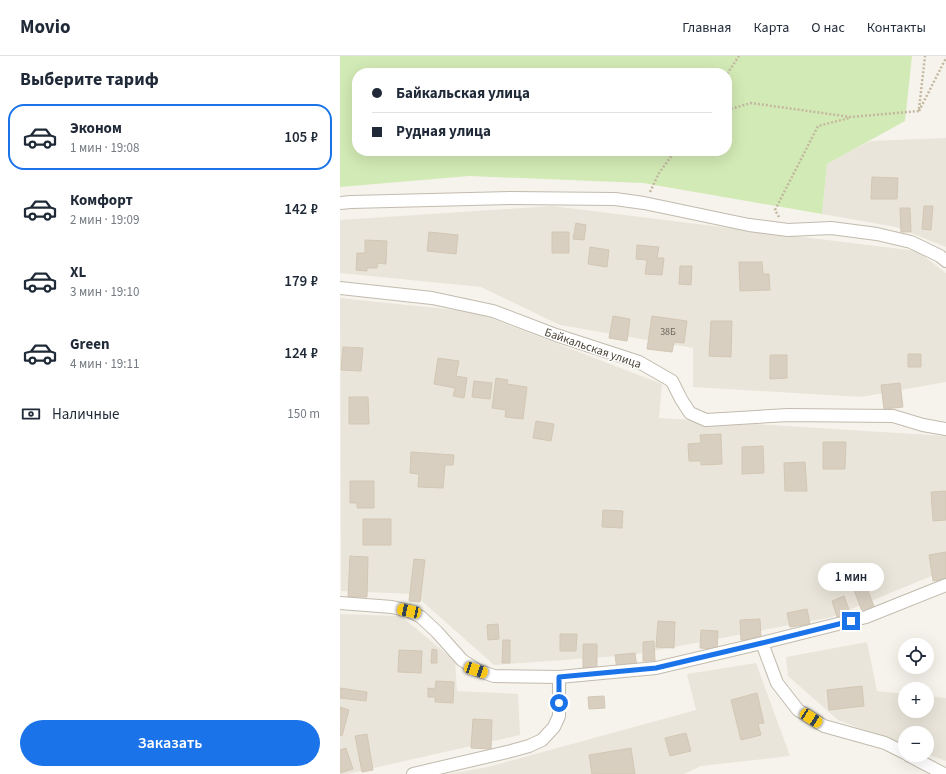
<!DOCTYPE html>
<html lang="ru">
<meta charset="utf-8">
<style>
body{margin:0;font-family:"Source Sans 3",sans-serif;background:#f6f6f7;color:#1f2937;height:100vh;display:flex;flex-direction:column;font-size:15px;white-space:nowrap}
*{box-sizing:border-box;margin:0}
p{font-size:13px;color:#747a83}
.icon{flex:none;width:22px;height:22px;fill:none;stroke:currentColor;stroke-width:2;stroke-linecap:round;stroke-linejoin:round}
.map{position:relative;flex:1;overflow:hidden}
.sheet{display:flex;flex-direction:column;background:#fff;width:340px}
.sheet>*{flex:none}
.guide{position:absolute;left:12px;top:12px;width:380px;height:88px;border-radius:16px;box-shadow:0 4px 16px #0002;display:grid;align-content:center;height:88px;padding:0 20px;background:#fff}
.buttons{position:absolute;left:558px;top:582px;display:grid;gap:8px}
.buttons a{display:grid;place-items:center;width:36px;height:36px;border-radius:50%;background:#fff;box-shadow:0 4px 16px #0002;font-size:20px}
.end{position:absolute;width:18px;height:18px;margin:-9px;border:5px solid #1a73e8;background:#fff;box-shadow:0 0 0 2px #fff}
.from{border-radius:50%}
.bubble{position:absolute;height:28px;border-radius:14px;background:#fff;box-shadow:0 4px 16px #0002;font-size:13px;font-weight:600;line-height:28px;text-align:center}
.car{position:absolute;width:12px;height:24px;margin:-12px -6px;border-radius:5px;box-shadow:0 0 3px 1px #0007;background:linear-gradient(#f5c518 24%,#345 0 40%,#f5c518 0 76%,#345 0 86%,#f5c518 0)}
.guide b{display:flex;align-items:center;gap:14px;height:38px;font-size:15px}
.guide b+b{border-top:1px solid #e0e1e3}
.guide i{width:10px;height:10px;background:#1f2937}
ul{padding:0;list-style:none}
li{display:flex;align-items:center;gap:12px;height:66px;margin:0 8px 6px;padding:0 12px;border:2px solid transparent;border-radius:16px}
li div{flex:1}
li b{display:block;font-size:15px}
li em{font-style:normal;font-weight:600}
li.active{border-color:#1a73e8}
li>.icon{width:36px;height:36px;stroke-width:1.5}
h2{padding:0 20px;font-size:18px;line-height:48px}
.pay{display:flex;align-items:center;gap:10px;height:44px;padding:0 20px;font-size:15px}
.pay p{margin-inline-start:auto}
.button{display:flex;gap:8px;margin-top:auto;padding:8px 20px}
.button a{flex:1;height:46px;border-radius:24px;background:#1a73e8;color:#fff;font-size:16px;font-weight:600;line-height:46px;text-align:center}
header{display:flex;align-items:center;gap:24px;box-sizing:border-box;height:56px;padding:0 20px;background:#fff;border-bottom:1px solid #e0e1e3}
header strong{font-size:19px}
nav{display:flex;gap:22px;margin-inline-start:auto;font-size:14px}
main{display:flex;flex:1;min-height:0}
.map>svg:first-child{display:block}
.residential{fill:#eae5da}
.green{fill:#d2eab5;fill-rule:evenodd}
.building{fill:#d8cfc1;stroke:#d3c7b4}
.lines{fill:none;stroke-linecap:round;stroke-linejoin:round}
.minor-casing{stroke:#c2bbae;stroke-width:14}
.path{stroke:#c4b79f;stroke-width:2.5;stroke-dasharray:2 2;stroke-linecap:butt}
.minor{stroke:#fff;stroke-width:12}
.route{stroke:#1a73e8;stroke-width:5}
.labels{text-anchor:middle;stroke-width:3;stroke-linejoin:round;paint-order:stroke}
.number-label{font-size:10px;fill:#6e675b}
.street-label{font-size:12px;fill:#4b4439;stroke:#fff}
</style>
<header>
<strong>Movio</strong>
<nav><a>Главная</a><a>Карта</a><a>О нас</a><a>Контакты</a></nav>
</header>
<main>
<section class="sheet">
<h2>Выберите тариф</h2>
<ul>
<li class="active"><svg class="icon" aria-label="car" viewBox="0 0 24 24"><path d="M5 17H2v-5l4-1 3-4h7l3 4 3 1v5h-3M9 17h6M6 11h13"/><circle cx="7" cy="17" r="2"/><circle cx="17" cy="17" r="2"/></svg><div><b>Эконом</b><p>1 мин · 19:08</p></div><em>105 ₽</em></li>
<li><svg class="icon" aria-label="car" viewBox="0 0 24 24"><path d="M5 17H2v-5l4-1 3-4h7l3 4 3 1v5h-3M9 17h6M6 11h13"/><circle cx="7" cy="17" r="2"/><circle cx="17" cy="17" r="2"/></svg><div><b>Комфорт</b><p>2 мин · 19:09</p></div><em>142 ₽</em></li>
<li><svg class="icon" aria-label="car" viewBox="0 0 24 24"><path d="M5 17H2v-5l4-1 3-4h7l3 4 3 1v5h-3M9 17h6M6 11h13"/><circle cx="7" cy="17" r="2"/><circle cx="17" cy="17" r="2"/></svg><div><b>XL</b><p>3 мин · 19:10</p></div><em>179 ₽</em></li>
<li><svg class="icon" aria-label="car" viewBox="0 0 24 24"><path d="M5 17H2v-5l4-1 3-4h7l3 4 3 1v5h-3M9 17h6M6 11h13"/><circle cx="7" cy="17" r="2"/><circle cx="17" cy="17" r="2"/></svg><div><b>Green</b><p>4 мин · 19:11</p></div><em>124 ₽</em></li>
</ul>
<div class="pay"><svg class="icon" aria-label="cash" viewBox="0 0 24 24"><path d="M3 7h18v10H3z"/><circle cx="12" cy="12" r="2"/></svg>Наличные<p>150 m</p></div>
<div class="button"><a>Заказать</a></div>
</section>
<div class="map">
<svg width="606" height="718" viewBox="0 0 606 718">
<rect width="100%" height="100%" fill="#f6f3ec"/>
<!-- residential -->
<path class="residential" d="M606 82V191L556 171 482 158 487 108 530 85Z
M212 150 577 195 606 217V326L521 341 353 331V292L220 269 141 231 0 217V164Z
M0 242 135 256 322 328 319 362 606 380V514L492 561 292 599 154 609 74 538 1 535Z
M0 558 61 560 115 605 117 635 178 638 180 679 7 718H0Z
M527 586 537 635 565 638V655H587V640L606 642V705L587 698V677H565V690L498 664 448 620 446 601Z
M416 607 450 700 361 710 344 718H109L148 711 356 654 347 618Z"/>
<!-- green -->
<path class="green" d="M0 0H572L565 65 487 108 482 158 303 127 129 120 0 131ZM17 17H387V95H17Z"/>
<!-- building -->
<path class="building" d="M532 121 558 122 557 143H531Z
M584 150H593L591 174 582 173Z
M560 152H570L571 176H561Z
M236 167 246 169 244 184 233 183Z
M89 176 118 179 116 198 87 195Z
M212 176H229V197H212Z
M25 184 47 185 46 208 38 207 37 212H27V215L16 214 17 197H25Z
M297 189 319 191 317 202H324L322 219 305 218 307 204 296 203Z
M250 191 269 194 267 211 248 208Z
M399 206H422L423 218H429L430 234 400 235Z
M340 210H352L351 229 339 228Z
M273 260 290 263 287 285 269 282Z
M312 260 347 265 344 287 334 286 332 296 307 293Z
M371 265H392L391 301 369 300Z
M3 291 23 292 21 315 1 314Z
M568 298H581V311H568Z
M430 299H447V322L430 323Z
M98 302 119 305 116 320 127 322 124 342 113 340 115 332 94 328Z
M156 322 168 324 167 328 187 331 183 363 165 361 166 354 152 352Z
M134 325 152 327 150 343 132 341Z
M560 327 563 351 544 353 541 329Z
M9 341H28L29 368H9Z
M196 365 214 368 211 385 193 382Z
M381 378 382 408 361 409V405H349L348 388 361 387 360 379Z
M483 386H506L505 413H483Z
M423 390 424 417 402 418V391Z
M71 396 114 399 113 409H105L103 432 78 431 79 418 70 417Z
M465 406 467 435H445L444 407Z
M10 425H34V452H17V447H10Z
M606 435V464L593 465 591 436Z
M263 454 283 455 282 472 262 471Z
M23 463H51V489H23Z
M606 496V523L593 525 589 499Z
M10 500 28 501 27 541H8Z
M74 503 85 504 80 546 69 545Z
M503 514 504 527 490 528 489 516Z
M523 522 535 553 523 558 511 526Z
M504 540 511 559 498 564 492 545Z
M467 553 470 568 450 571 447 557Z
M420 563 421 583 401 584 400 564Z
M318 565 335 566 334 592 316 591Z
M158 568 159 583 148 584 147 569Z
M361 574 378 575 377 593 360 592Z
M220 578H237L236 595H220Z
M163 584H170V607H162Z
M314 585 315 605H303V586Z
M243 588H257V613L243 612Z
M92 593 97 594V607H91Z
M59 594 82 595 81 617 58 616Z
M295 597 297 612 277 614 275 599Z
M96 625 114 626 113 647 95 646V641H88V632L95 633Z
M522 630 524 650 489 654 487 634Z
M0 632 27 636 26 645 0 642Z
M417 637 424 667 418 668 421 679 401 684 391 644Z
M264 640 265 652 249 653 248 641Z
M0 651 9 654 2 680 0 679Z
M133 663 152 664 151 693 131 692Z
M346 677 351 695 330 700 325 682Z
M27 678 33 714 22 716 15 680Z
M6 692 13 713 0 717V694Z
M291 692 295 718H252L249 699Z"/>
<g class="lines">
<!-- minor casing -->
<g class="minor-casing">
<path id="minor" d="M0 147 11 146 171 142 275 143 304 147 409 169 448 174 491 172 537 178 571 186 600 200 606 205
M0 232 92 242 153 255 216 279 299 306 332 325 341 343 350 357 366 364 448 359 553 360 583 369 606 373
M0 547 52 551 69 555 81 561 97 576 122 604 137 614 154 620 219 621 316 612 422 587 526 561 606 529
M422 587 437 627 458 654 484 670 545 687 565 697
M568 699 604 718
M73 718 171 695 189 690 202 684 214 671 219 660V621"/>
</g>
<!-- path -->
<path class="path" d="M387 18 399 0
M579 53 585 0
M387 54 411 47 511 61 579 55
M579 55 606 2
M310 136 319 117 335 95
M439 161 435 154 478 70 509 62"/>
<!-- minor -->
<use href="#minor" class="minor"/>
</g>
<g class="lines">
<!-- route -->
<path class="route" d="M219 647V621L316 612 422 587 511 565"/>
</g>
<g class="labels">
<!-- number labels -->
<g class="number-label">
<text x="328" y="279">38Б</text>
</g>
<!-- street labels -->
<g class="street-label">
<text transform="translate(253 292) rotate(19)" y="4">Байкальская улица</text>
</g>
</g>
</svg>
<div class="buttons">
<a><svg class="icon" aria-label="locate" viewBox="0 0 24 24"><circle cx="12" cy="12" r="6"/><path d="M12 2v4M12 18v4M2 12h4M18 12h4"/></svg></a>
<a>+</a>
<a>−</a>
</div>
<i class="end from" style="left:219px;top:647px"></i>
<i class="end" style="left:511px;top:565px"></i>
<div class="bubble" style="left:478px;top:507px;width:66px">1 мин</div>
<i class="car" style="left:69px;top:555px;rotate:282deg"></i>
<i class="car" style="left:136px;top:614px;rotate:108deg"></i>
<i class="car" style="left:471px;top:662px;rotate:123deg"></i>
<div class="guide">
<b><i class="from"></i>Байкальская улица</b>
<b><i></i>Рудная улица</b>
</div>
</div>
</main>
